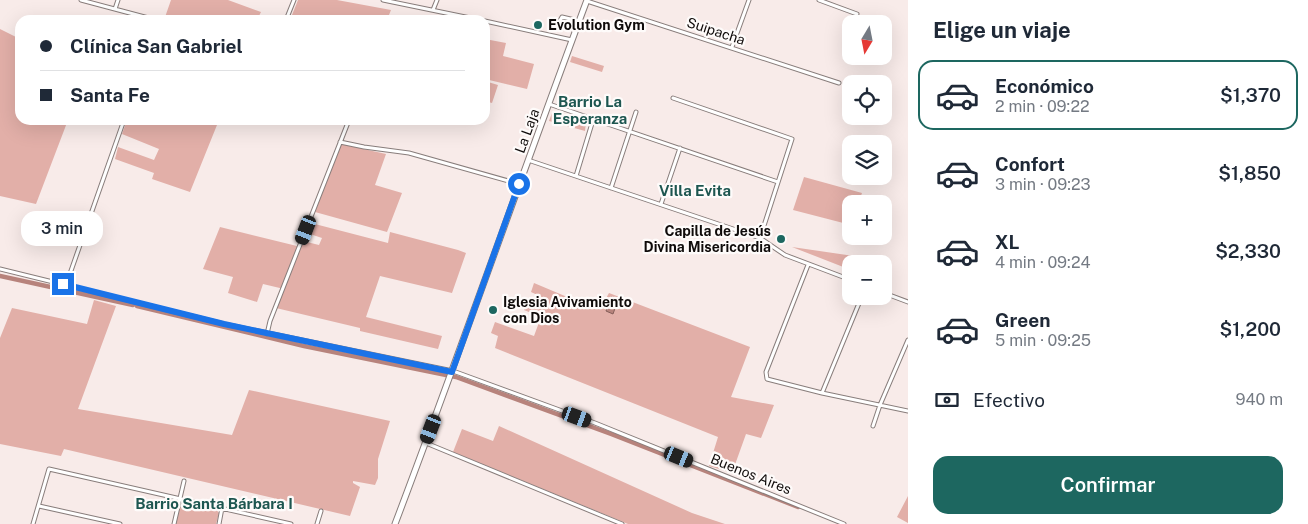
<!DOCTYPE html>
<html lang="es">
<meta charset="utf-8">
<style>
body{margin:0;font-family:"Public Sans",sans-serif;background:#f6f6f7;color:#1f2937;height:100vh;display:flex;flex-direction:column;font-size:19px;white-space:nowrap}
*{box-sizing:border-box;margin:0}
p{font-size:16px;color:#747a83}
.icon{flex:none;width:28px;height:28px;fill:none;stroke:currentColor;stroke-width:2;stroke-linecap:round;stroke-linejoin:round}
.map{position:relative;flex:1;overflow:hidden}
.sheet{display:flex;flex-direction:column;background:#fff;width:400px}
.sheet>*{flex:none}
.top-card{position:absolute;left:15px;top:15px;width:475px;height:110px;border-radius:15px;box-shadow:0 5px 20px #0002;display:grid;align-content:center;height:110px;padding:0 25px;background:#fff}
.needle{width:32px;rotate:190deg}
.tools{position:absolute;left:842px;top:15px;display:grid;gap:10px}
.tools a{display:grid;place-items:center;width:50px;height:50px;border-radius:10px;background:#fff;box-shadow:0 5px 20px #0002;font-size:25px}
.end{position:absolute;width:22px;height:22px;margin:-11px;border:6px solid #1a73e8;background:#fff;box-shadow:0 0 0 2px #fff}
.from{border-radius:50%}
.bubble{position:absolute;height:35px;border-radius:15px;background:#fff;box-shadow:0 5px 20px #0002;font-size:16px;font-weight:600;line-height:35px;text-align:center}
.car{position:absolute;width:15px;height:30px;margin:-15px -8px;border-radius:6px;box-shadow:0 0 4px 1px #0007;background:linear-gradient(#222 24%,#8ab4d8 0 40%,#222 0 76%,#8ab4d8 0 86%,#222 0)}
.top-card b{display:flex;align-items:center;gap:18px;height:48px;font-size:19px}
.top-card b+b{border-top:1px solid #e0e1e3}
.top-card i{width:12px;height:12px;background:#1f2937}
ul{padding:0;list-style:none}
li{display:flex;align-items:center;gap:15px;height:70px;margin:0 10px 8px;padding:0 15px;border:2px solid transparent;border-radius:15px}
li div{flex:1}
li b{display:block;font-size:19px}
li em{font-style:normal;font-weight:600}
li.on{border-color:#1d6760}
li>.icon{width:45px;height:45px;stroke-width:1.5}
h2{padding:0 25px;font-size:22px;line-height:60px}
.pay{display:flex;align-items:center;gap:12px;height:55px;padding:0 25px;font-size:19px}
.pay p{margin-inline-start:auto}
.button{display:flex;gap:10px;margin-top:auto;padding:10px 25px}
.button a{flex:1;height:58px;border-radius:15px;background:#1d6760;color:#fff;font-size:20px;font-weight:600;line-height:58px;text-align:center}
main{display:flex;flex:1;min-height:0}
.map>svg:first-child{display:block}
.green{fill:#e2afa8}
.water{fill:#b7837c;stroke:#855f5a}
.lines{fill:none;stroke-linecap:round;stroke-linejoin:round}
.canal{stroke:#b7837c;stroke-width:4.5}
.street-casing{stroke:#887d7b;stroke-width:5}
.secondary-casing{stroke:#887d7b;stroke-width:7}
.street{stroke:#fff;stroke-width:3}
.secondary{stroke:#fff;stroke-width:5}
.route{stroke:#1a73e8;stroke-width:6}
.poi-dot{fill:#1d6760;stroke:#fefbfa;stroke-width:2}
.labels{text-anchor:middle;stroke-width:4.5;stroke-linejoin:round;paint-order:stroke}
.poi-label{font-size:14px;font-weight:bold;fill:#0f0b0a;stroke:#fefbfa;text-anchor:start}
.street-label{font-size:14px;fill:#0f0b0a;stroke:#fefbfa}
.neighbourhood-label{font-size:15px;font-weight:bold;fill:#1d5650;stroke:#fefbfa}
</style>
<main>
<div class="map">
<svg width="908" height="524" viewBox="0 0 908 524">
<rect width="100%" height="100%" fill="#f8ebe9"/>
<!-- green -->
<path class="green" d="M171 0H228L261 12 257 20H164Z
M298 0H337L391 10 387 20H290Z
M0 29 20 39V120H68L36 204 0 196Z
M485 39 506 43 503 56 534 64 527 89 485 79Z
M572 56 604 66 602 72 570 62Z
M488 82 498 85 492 103 485 101V91Z
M555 112 586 122 585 131 549 121 552 113Z
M127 120H219L190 192 152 179 154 173 115 159 118 147 154 160 159 149 122 134Z
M341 144 386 154 375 185 402 193 387 232 315 212Z
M804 177 862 193 858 204H851V225L793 210Z
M311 223 388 243 390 232 458 250 466 253 452 293 380 276 366 317 442 336 438 349 360 331V328L276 308 284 289 263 284 257 302 228 293 233 277 203 269 220 227 301 247 303 241 319 245 322 238 307 233Z
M792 247 888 261 884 271V264H851V270Z
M534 283 579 302 600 309 609 293 750 347 731 397 774 405 761 438 746 434 732 473 709 466 718 437 495 348 498 336 491 333 495 322 534 336 541 317 524 310 528 301 540 306 544 298 531 292Z
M94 300 116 306 78 409 232 435 249 390 390 421 378 459V478L375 485 353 481V483L360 487 350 516 64 449 61 456 0 444V338L12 308 87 324Z
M499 426 692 513 725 524H628L453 452 462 429 493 441Z
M908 496V523L897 517Z
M184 503 216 509 219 513 216 524H176L180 505Z"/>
<!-- water -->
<path class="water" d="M611 297 618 300 613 314 606 311Z"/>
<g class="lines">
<!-- canal -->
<path class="canal" d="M0 276 133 305
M137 306 304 346 456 377 611 434 798 507"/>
<!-- street casing -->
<g class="street-casing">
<path id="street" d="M81 0 156 20
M383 0 480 20
M819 0 857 14
M587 1 839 83
M115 9 118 0
M433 10 437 0
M286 20 294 0
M485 21 572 40
M551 23 558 24 562 17 579 21
M732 47 749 0
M673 98 792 139 760 238
M549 104 778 182
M340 142 364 147 409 153 519 184
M528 160 760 238 785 255 851 280
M576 176 593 120
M611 188 636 112
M661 204 680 148
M808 265 766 372 767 379 822 393 908 411
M0 269 224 324 453 371 595 423 844 524
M66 285 124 120
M884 293 908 302
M267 334 270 321 349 120
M822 393 862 296
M873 426 880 405 908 340
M426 443 622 524
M39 506 120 524
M33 524 49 469 291 524
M174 524 184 481
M219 524 222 508
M317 524 321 511"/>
</g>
<!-- secondary casing -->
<g class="secondary-casing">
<path id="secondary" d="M395 524C461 350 522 174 587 0"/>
</g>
<!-- street -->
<use href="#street" class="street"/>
<!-- secondary -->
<use href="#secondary" class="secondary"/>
</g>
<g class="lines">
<!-- route -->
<path class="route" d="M63 284 224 324 452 372 519 184"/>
</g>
<!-- markers -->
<g class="poi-dot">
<circle cx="538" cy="25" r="5"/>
<circle cx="781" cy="239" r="5"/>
<circle cx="493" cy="310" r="5"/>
</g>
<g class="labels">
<!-- poi labels -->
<g class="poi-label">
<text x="548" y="30">Evolution Gym</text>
<text x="771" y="236" text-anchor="end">Capilla de Jesús<tspan x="771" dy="16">Divina Misericordia</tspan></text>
<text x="503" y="307">Iglesia Avivamiento<tspan x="503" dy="16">con Dios</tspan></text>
</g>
<!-- street labels -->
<g class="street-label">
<text transform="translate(716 31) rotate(18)" y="5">Suipacha</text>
<text transform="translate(527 131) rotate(-70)" y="5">La Laja</text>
<text transform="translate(751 474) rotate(22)" y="5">Buenos Aires</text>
</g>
<!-- neighbourhood labels -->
<g class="neighbourhood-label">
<text x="590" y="107">Barrio La<tspan x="590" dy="17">Esperanza</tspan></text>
<text x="695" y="196">Villa Evita</text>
<text x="214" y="509">Barrio Santa Bárbara I</text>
</g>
</g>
</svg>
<div class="tools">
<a><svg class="needle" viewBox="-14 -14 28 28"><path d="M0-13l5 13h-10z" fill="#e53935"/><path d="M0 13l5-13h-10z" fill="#747a83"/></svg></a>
<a><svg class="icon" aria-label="locate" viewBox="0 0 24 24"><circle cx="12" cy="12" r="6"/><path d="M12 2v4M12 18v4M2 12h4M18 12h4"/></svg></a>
<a><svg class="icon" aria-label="layers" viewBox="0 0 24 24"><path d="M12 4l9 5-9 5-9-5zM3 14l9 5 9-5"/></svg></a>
<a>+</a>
<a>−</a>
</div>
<i class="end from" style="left:519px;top:184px"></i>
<i class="end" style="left:63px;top:284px"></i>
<div class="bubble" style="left:21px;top:211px;width:82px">3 min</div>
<i class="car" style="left:306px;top:230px;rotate:201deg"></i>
<i class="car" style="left:577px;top:417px;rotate:110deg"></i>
<i class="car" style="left:431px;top:429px;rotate:201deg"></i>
<i class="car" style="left:679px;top:457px;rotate:112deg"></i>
<div class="top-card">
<b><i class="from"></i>Clínica San Gabriel</b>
<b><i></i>Santa Fe</b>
</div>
</div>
<section class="sheet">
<h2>Elige un viaje</h2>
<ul>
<li class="on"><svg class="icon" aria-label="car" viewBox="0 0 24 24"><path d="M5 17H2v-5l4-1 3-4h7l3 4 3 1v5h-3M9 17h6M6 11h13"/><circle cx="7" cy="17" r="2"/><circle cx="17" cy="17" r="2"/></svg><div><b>Económico</b><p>2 min · 09:22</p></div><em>$1,370</em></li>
<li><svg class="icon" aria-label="car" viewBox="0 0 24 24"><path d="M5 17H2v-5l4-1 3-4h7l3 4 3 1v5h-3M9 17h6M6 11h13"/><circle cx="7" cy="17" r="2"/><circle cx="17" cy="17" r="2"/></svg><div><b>Confort</b><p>3 min · 09:23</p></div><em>$1,850</em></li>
<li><svg class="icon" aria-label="car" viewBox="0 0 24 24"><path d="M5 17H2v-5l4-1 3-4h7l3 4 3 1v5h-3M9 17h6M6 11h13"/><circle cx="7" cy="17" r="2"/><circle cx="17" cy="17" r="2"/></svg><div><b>XL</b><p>4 min · 09:24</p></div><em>$2,330</em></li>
<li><svg class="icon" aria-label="car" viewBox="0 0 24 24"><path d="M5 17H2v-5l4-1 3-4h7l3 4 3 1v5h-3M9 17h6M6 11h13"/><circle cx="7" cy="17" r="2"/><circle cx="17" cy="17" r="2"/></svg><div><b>Green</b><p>5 min · 09:25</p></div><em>$1,200</em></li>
</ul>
<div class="pay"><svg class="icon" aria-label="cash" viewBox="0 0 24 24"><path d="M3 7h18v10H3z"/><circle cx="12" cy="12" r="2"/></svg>Efectivo<p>940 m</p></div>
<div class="button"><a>Confirmar</a></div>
</section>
</main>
